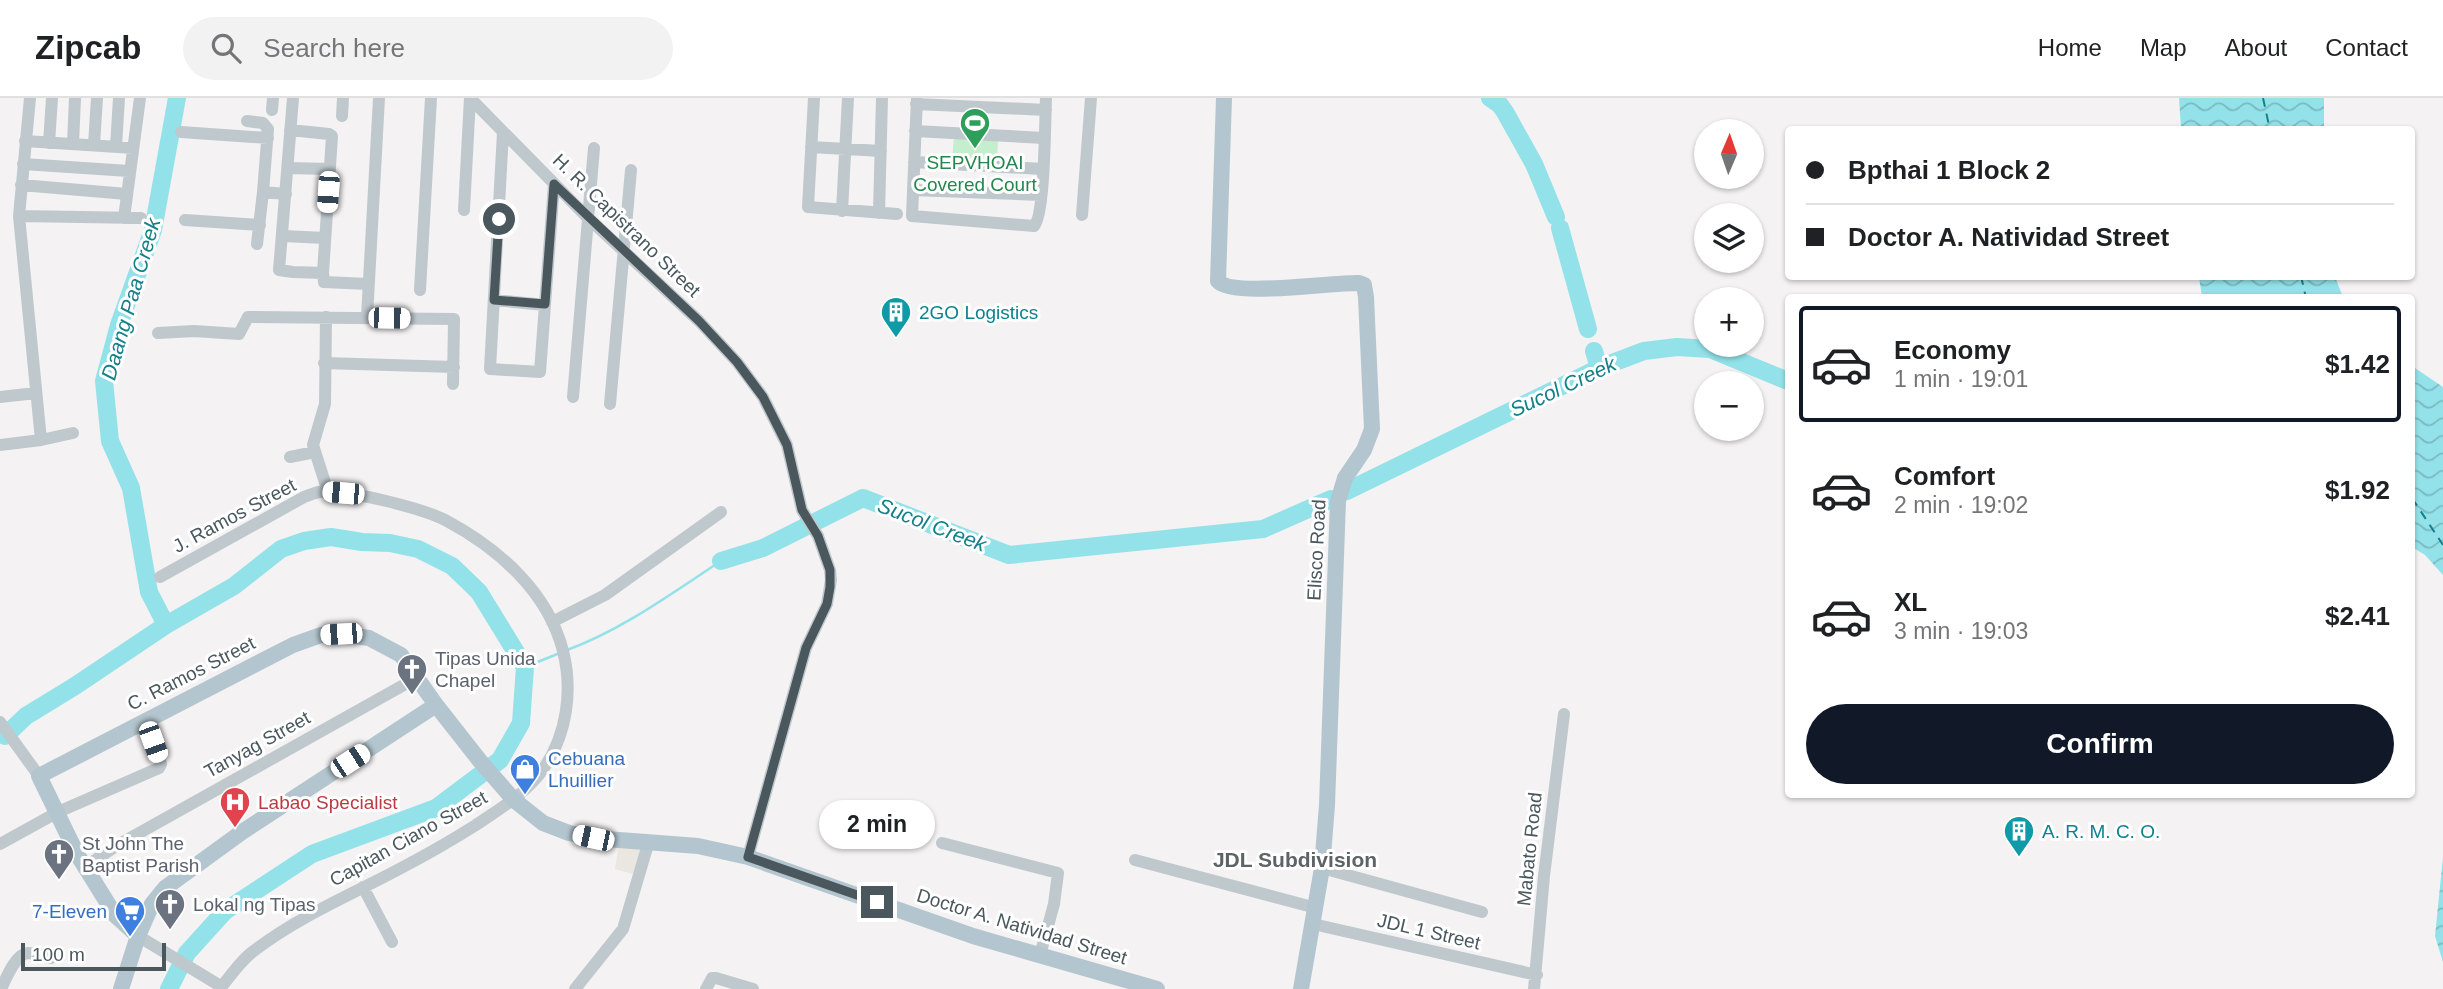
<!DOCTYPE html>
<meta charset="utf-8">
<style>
body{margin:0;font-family:Helvetica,sans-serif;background:#f2f2f2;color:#202124;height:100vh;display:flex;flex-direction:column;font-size:26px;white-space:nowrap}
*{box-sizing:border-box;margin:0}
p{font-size:23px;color:#757577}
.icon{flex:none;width:38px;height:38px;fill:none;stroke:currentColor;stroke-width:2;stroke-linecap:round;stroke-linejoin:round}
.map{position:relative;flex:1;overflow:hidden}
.drawer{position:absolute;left:1785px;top:196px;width:630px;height:504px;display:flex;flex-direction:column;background:#fff;border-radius:7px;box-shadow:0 2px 5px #0004}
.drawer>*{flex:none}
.banner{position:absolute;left:1785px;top:28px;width:630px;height:154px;border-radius:7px;box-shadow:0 2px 5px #0004;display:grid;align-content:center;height:154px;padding:0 21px;background:#fff}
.needle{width:46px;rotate:2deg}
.fabs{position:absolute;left:1694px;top:21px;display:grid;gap:14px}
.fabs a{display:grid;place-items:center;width:70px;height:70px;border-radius:50%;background:#fff;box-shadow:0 2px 5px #0004;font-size:35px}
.scale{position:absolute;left:21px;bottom:18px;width:145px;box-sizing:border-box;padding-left:7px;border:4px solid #4a585e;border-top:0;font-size:19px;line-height:24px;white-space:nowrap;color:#4a585e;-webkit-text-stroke:5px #fff;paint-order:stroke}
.end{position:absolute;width:32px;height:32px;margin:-16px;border:9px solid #4a585e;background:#fff;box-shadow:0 0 0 4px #fff}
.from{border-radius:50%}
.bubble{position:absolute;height:49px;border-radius:24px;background:#fff;box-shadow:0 2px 5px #0004;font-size:23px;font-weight:700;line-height:49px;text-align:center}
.car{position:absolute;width:21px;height:42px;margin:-21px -10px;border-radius:9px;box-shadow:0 0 5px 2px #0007;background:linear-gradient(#fff 24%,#345 0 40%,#fff 0 76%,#345 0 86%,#fff 0)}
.banner b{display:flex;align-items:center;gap:24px;height:66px;font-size:26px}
.banner b+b{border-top:2px solid #e0e0e0}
.banner i{width:18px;height:18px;background:#202124}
ul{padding:12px 0 0;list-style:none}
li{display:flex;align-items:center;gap:21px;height:116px;margin:0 14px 10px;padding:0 7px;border:4px solid transparent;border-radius:7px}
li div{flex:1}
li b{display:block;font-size:26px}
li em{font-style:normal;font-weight:700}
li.current{border-color:#111827}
li>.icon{width:63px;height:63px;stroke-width:1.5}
.action{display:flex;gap:14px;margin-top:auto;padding:14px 21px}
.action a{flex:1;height:80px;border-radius:42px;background:#111827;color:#fff;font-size:28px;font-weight:700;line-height:80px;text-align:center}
header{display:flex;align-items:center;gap:42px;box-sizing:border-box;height:98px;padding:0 35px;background:#fff;border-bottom:2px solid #e0e0e0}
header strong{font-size:33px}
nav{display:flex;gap:38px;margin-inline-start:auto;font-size:24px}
.search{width:490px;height:63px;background:#f2f2f2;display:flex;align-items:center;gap:18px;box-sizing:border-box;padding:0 24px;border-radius:38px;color:#757577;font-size:26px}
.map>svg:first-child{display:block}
.commercial{fill:#eae6e0}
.grass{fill:#c4eece}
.water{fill:url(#water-waves)}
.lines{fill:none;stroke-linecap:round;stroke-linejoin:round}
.stream{stroke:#93e2e9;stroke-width:2.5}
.river{stroke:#93e2e9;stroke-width:18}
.ferry{stroke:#13818a;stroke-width:2;stroke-dasharray:9 7;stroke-linecap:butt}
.minor{stroke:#bec8cd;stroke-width:12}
.major{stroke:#b3c5ce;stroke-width:16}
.route{stroke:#4a585e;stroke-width:9}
.labels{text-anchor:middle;stroke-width:6;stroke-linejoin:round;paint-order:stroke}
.leisure-label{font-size:19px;fill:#27864d;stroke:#fff}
.street-label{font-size:19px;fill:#4a585e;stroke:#fff}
.culture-label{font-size:19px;fill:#0d838f;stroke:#fff;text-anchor:start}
.worship-label{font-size:19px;fill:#5b616d;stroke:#fff;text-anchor:start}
.shop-label{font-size:19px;fill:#366cbe;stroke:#fff;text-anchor:start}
.health-label{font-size:19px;fill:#be3a42;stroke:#fff;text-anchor:start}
.water-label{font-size:21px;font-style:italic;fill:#13818a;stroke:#fff}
.neighbourhood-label{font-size:21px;font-weight:bold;fill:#5e6366;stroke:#fff}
</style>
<header>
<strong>Zipcab</strong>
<div class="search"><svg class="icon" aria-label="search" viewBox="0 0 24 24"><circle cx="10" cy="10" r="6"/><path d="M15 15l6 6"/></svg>Search here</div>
<nav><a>Home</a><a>Map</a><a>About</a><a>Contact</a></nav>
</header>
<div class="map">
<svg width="2443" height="891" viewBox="0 0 2443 891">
<defs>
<pattern id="water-waves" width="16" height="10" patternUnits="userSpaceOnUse" patternTransform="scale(1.75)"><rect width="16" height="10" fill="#93e2e9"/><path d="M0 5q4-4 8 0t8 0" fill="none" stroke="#7abac0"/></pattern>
</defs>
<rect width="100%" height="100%" fill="#f4f2f2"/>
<!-- commercial -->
<path class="commercial" d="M619 747 645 750 636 777 615 771Z"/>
<!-- grass -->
<path class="grass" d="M954 38 998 41 997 66 952 63Z"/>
<!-- water -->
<path class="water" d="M2179 0H2324V31H2181Z
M2199 179H2335L2343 199H2202Z
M2412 268 2443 289V477L2425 457 2412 449Z
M2443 759V864L2435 838Z"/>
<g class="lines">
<!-- stream -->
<path class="stream" d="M567 552C622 532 672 495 721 463
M525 569 560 555"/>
<!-- river -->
<path class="river" d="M1490 0 1500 7 1505 14 1534 66 1556 119
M1560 130 1588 231
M1594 253 1599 270
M1347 393 1599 270 1644 253 1677 249 1710 251 1788 283
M721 463 763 450 863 400 1009 457 1263 431 1331 401
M5 638 26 618 75 588 166 527
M169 891 187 855 225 813 312 756 436 710 500 662 521 625 525 569 479 494 452 468 418 451 390 445 362 444 331 439 304 443 281 451 234 488 166 527 149 494 131 390 110 343 104 283 119 227 153 132 177 0"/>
<!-- ferry -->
<path class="ferry" d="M2263 0 2270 32
M2301 178 2306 200
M2412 400 2443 447"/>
<!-- minor -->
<path class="minor" d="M30 0 19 118 41 342
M293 0 279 172 293 174 323 175 324 184 369 186
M470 0 587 119 699 223 737 264 763 299 787 347 802 412 818 438 830 472 831 482 827 506 806 550 748 759
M814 0 808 109 897 116
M917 0 912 118 1034 128C1045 118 1045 21 1046 0
M916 6 1046 12
M272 12 273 0
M342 18 343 0
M247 23 263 25 268 31 263 94 286 96
M290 32 329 36 332 38 323 175
M915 33 1044 40
M181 34 268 40
M503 34 490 271 540 274 554 86
M25 43 133 50
M49 45 52 0
M73 46 75 0
M94 47 97 0
M116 49 119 0
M811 49 881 53
M914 64 1043 71
M23 66 129 73
M288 70 330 71
M21 87 127 96
M913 92 1041 97
M464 112 470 0
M842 113 848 0
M879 115 882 0
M1082 117 1091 0
M19 118 141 120
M124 120 140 0
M185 122 260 127
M283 138 325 140
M257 146 263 94
M420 192 431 0
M494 202 545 207
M326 219 325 306 313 347 328 394
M367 219 379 0
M158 235 194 233 239 236 248 219 454 221 453 286
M324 265 454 269
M0 299 36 295
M573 299 594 50
M610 306 631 72
M0 347 41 342 73 335
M290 359 315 354
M160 479 304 399C309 397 314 395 319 394 344 390 425 411 447 423 499 451 548 494 563 553 573 592 567 636 544 670 527 695 501 710 476 727 452 742 428 756 403 769 353 796 301 817 255 852 242 861 230 878 220 891
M552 524 605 497 721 414
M0 624 39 678
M942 745 1058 775 1054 806 1040 857
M0 746 58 714 159 670 161 666 145 623
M1135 762 1316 810
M85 769 116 748 418 579
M1322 770 1482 814
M363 789 392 844
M1313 826 1537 877
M138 838 222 889
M1 891C6 881 15 856 28 855 35 855 44 859 51 860
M575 891 623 831 649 743
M706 891 712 880H716L753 891
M1534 891 1544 778 1564 616"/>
<!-- major -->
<path class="major" d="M1224 0 1218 183C1232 200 1333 184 1359 185L1364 187 1366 199 1372 331 1364 352 1345 380 1338 403 1327 707 1322 770 1301 891
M138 838 115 817 77 756 39 678 293 547 321 537 341 536 369 540 401 557 436 607 480 663 514 702 543 725 569 735 593 740 698 748 748 759 973 838 1157 891
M121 891 138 838 152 806 165 790 242 734 436 607"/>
</g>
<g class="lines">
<!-- route -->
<path class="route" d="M499 121 494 202 545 206 554 86 699 223 737 264 763 299 787 347 802 412 818 438 830 472V489L827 506 806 550 748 759 877 804"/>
</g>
<!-- icons -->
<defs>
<g id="stadium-pin" transform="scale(1.575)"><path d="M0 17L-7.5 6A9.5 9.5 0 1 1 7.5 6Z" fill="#2e9e5b" stroke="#fff"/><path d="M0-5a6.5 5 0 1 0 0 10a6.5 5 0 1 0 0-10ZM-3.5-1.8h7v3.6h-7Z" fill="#fff"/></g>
<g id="building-pin" transform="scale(1.575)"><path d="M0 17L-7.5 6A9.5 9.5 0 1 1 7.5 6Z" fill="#0f9aa8" stroke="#fff"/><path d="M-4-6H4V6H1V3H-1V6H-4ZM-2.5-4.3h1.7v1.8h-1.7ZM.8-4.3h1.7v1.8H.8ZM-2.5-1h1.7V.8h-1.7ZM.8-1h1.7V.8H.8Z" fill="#fff"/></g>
<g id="church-pin" transform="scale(1.575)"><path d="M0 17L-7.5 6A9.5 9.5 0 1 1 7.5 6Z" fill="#6b7280" stroke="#fff"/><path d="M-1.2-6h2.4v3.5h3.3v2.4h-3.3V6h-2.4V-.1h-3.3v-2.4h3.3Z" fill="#fff"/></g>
<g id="shop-pin" transform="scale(1.575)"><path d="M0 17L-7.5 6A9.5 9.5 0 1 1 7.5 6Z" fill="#3f7fe0" stroke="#fff"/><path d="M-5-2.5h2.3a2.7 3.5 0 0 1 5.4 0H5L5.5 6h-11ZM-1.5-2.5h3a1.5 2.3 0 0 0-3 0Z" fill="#fff"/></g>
<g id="hospital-pin" transform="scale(1.575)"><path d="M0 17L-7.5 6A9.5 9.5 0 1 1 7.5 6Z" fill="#e0444e" stroke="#fff"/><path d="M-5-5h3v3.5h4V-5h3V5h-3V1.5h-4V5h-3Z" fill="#fff"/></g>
<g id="supermarket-pin" transform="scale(1.575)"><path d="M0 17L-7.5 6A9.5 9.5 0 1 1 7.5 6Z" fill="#3f7fe0" stroke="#fff"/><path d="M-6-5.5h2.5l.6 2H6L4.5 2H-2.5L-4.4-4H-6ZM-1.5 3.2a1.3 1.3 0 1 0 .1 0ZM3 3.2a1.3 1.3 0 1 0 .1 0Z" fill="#fff"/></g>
</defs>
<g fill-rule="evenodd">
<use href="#stadium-pin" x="975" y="25"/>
<use href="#building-pin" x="896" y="214"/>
<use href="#church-pin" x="412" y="571"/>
<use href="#shop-pin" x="525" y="671"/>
<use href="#hospital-pin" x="235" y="704"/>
<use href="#building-pin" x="2019" y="733"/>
<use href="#church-pin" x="59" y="756"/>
<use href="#church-pin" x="170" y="806"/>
<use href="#supermarket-pin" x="130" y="813"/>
</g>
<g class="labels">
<!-- leisure labels -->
<g class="leisure-label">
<text x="975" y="71">SEPVHOAI<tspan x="975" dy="22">Covered Court</tspan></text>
</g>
<!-- street labels -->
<g class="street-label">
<text transform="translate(627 127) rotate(44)" y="7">H. R. Capistrano Street</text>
<text transform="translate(234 417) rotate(-28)" y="7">J. Ramos Street</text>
<text transform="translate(1316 452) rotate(-87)" y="7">Elisco Road</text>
<text transform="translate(191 575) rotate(-27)" y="7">C. Ramos Street</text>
<text transform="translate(257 646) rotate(-29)" y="7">Tanyag Street</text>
<text transform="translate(408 740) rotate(-29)" y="7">Capitan Ciano Street</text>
<text transform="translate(1529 751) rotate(-84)" y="7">Mabato Road</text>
<text transform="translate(1022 828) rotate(17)" y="7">Doctor A. Natividad Street</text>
<text transform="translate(1429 833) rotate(13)" y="7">JDL 1 Street</text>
</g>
<!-- culture labels -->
<g class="culture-label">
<text x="919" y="221">2GO Logistics</text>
<text x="2042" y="740">A. R. M. C. O.</text>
</g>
<!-- worship labels -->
<g class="worship-label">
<text x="435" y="567">Tipas Unida<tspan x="435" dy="22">Chapel</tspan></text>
<text x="82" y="752">St John The<tspan x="82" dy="22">Baptist Parish</tspan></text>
<text x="193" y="813">Lokal ng Tipas</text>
</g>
<!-- shop labels -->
<g class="shop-label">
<text x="548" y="667">Cebuana<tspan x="548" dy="22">Lhuillier</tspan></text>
<text x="107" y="820" text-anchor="end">7-Eleven</text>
</g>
<!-- health labels -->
<g class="health-label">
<text x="258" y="711">Labao Specialist</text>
</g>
<!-- water labels -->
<g class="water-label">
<text transform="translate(131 201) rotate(-74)" y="7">Daang Paa Creek</text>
<text transform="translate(1563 289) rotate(-25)" y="7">Sucol Creek</text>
<text transform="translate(932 427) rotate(21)" y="7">Sucol Creek</text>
</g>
<!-- neighbourhood labels -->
<g class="neighbourhood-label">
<text x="1295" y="769">JDL Subdivision</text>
</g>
</g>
</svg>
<div class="fabs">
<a><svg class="needle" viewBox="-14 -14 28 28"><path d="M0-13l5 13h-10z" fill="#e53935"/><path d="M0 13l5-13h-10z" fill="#757577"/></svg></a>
<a><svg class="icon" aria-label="layers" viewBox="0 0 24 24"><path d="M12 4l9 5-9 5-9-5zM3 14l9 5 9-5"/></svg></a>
<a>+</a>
<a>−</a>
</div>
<div class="scale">100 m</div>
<i class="end from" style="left:499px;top:121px"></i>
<i class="end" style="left:877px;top:804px"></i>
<div class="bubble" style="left:819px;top:702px;width:116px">2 min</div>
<i class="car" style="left:328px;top:94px;rotate:184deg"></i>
<i class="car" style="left:389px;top:220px;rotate:91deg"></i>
<i class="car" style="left:343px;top:395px;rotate:275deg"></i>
<i class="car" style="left:341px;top:536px;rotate:267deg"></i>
<i class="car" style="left:153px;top:644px;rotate:160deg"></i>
<i class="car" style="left:350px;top:663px;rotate:57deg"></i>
<i class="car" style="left:593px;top:740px;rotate:282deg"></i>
<div class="banner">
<b><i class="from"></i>Bpthai 1 Block 2</b>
<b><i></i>Doctor A. Natividad Street</b>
</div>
<section class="drawer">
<ul>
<li class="current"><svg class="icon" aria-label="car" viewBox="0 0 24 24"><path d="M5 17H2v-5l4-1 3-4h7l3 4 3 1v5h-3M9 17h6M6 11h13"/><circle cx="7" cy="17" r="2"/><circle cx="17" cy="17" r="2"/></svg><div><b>Economy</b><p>1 min · 19:01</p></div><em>$1.42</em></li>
<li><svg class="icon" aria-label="car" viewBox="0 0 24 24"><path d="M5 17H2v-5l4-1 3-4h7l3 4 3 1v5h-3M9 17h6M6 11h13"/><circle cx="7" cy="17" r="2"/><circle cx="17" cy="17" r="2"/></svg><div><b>Comfort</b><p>2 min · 19:02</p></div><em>$1.92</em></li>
<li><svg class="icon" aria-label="car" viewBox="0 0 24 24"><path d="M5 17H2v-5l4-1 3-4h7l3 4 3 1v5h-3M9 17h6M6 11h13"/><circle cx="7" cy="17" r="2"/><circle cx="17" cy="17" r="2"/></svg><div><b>XL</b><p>3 min · 19:03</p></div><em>$2.41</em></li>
</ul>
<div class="action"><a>Confirm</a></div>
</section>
</div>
